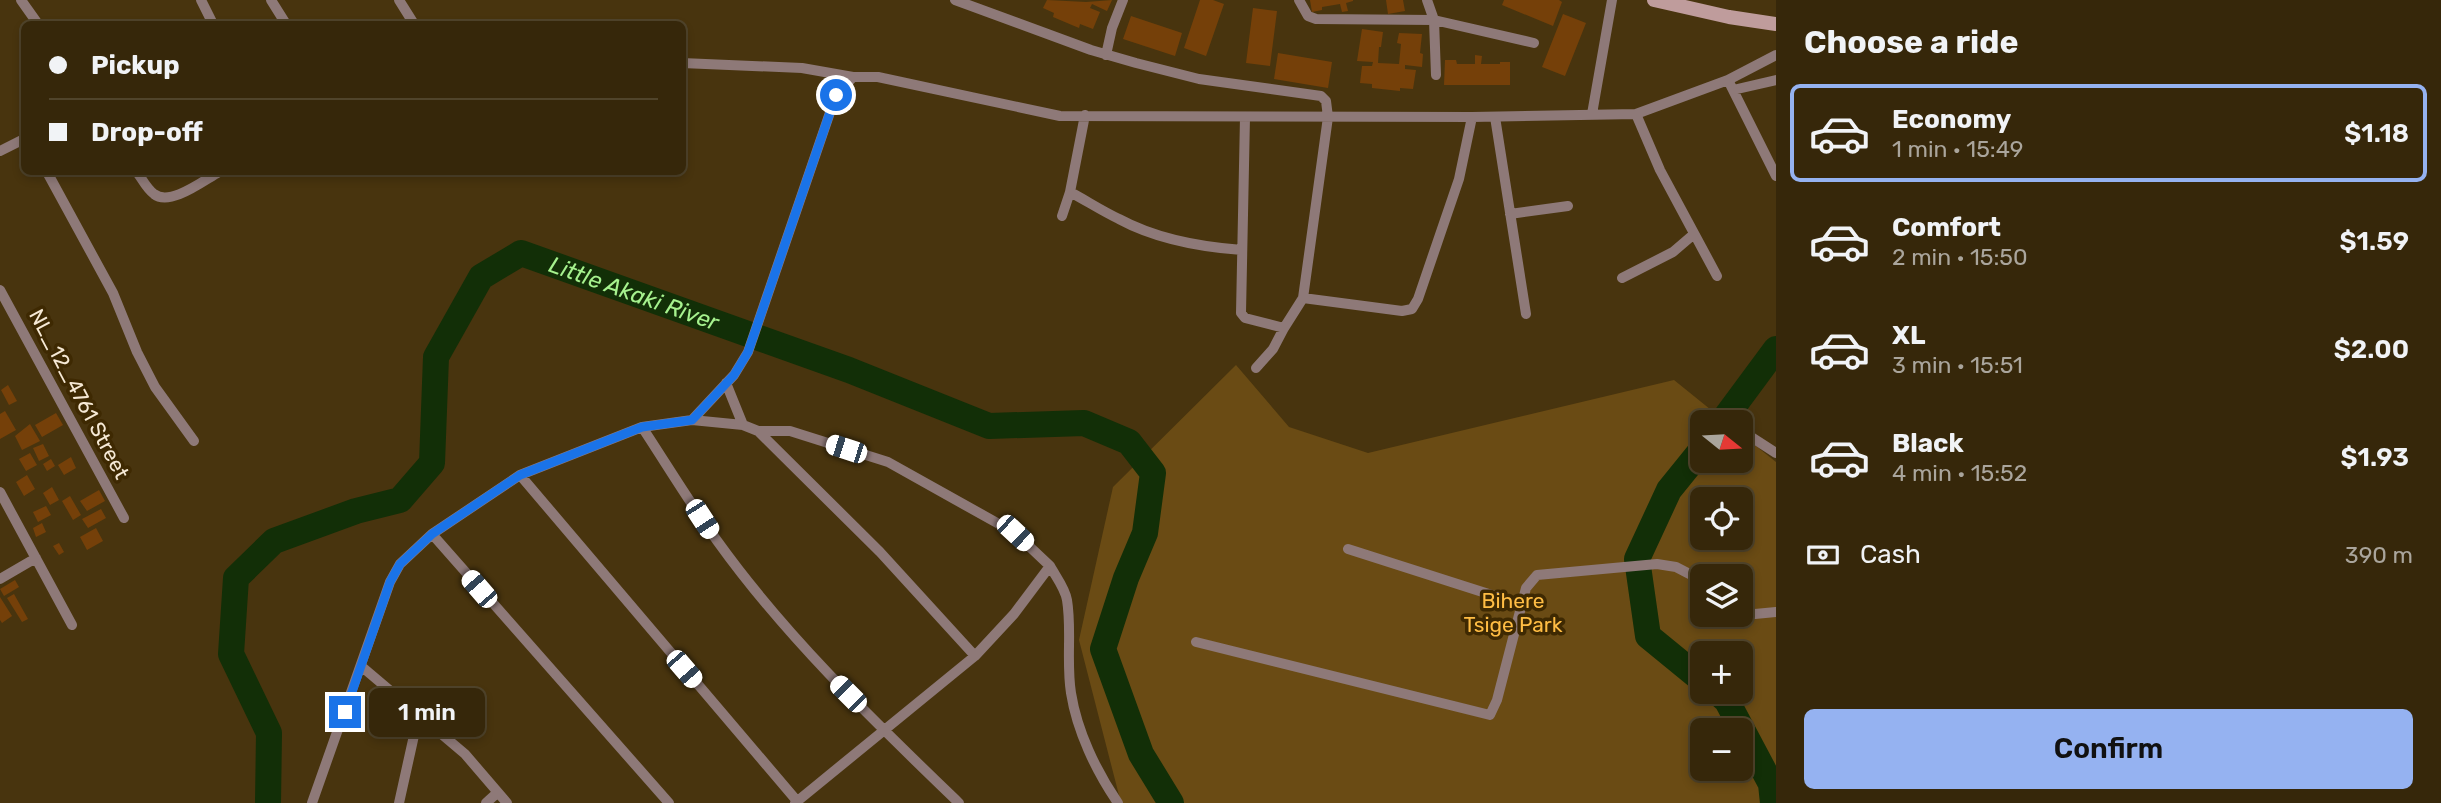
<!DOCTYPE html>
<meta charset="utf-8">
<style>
body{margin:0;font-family:Rubik,sans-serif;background:#413318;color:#f1f3f6;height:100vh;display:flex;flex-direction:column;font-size:26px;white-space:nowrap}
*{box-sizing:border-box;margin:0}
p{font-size:23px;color:#aaa59c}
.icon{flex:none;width:38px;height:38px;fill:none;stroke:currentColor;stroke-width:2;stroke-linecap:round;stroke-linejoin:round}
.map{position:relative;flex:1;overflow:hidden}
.panel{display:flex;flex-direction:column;background:#36270a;width:665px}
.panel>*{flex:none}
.hud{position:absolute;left:21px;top:21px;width:665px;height:154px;border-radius:10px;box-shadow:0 4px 10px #0003,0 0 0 2px #50442b;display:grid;align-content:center;height:154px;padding:0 28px;background:#36270a}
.needle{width:46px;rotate:108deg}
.fabs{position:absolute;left:1690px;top:410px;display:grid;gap:14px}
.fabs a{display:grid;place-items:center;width:63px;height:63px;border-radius:10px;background:#36270a;box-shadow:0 4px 10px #0003,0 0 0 2px #50442b;font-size:35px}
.end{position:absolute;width:32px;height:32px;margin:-16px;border:9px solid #1a73e8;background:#fff;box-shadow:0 0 0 4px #fff}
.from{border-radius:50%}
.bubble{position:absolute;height:49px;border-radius:10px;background:#36270a;box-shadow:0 4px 10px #0003,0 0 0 2px #50442b;font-size:23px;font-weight:600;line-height:49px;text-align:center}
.car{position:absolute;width:21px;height:42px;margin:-21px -10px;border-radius:9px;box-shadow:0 0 5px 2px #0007;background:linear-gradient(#fff 24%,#345 0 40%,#fff 0 76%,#345 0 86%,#fff 0)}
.hud b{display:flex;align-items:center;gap:24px;height:66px;font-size:26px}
.hud b+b{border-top:2px solid #50442b}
.hud i{width:18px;height:18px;background:#f1f3f6}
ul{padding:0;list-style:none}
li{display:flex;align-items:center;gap:21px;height:98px;margin:0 14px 10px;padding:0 14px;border:4px solid transparent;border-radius:10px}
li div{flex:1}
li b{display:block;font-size:26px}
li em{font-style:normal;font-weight:600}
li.on{border-color:#95b2f1}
li>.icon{width:63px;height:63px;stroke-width:1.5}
h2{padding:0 28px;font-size:32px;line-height:84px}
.pay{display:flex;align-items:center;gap:18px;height:77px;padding:0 28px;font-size:26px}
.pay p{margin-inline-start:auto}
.cta{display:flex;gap:14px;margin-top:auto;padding:14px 28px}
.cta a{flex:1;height:80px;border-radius:10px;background:#95b2f1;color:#111;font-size:28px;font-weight:600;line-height:80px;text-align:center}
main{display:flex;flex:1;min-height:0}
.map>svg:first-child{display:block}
.green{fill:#6a4b14;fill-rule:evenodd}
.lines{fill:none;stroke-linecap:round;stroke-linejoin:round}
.river{stroke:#122f07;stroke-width:26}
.building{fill:#754009}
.street{stroke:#8e7978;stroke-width:10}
.secondary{stroke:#bf9c9c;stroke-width:14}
.route{stroke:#1a73e8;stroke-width:9}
.labels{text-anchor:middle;stroke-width:7;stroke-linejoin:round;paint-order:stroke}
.street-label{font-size:21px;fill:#f6e9d5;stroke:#3e2902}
.park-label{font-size:21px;fill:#ffbd44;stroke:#3e2902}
.water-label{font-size:23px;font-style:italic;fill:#a6f28e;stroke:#3e2902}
</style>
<main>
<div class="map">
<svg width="1776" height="803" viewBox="0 0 1776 803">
<rect width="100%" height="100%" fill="#48340e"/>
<!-- green -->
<path class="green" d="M1236 365 1289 427 1368 453 1674 380 1726 422H1703V460H1741V434L1776 462V803H1121L1079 640 1113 487ZM1703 499H1741V537H1703ZM1703 576H1741V614H1703ZM1703 653H1741V691H1703ZM1703 730H1741V768H1703Z"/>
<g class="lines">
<!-- river -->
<g class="river">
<path d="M1722 422 1776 349"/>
<path d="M1703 448 1669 490 1637 559 1648 636 1703 681"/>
<path d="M1716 691 1727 701 1771 784 1773 803"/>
<path id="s1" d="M268 803 269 733 231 654 236 578 274 541 356 511 400 500 432 463 436 357 481 277 521 253 849 370 989 426 1084 423 1129 442 1153 473 1145 533 1126 578 1103 649 1141 754 1171 803"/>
</g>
</g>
<!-- building -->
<path class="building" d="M1047 0 1086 2 1112 0 1107 11 1092 4 1090 8 1100 12 1093 29 1080 24 1079 28 1053 17 1054 13 1043 8Z
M1200 0H1213L1224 4 1206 56 1184 48Z
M1310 0H1353V1L1346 3 1348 11 1342 12 1340 4 1322 7V10L1312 12Z
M1386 0H1403L1405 11 1388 14Z
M1504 0H1559L1562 2 1553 26 1502 5Z
M1253 8 1277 11 1270 66 1246 63Z
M1563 14 1586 23 1565 76 1542 67Z
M1131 16 1182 33 1175 56 1123 39Z
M1362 29 1383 32 1381 47H1379L1378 63 1399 64 1401 44 1397 43 1399 33 1422 34 1420 53 1423 54 1422 67 1405 65V69L1416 70 1413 89 1400 88V91L1372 88V84L1360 83 1362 66H1372L1373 62 1357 61Z
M1278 53 1332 62 1328 88 1274 79Z
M1475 55 1482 56 1481 64H1500V62H1510V85H1444L1445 60H1456L1457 64H1475Z
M8 385 17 401 9 405 1 390Z
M5 411 16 430 0 439V414Z
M56 413 63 425 42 437 35 425Z
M30 424 40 441 22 450 15 436Z
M43 444 49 456 39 461 33 448Z
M30 453 37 465 26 471 19 459Z
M71 457 76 468 64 475 58 465Z
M51 459 55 466 47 471 43 464Z
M27 475 35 489 24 496 16 482Z
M52 487 59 500 50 505 43 493Z
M99 490 105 501 87 511 80 501Z
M70 496 81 515 73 520 62 501Z
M46 506 51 515 38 522 33 512Z
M101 509 106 518 88 528 82 519Z
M42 523 46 532 36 537 33 528Z
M96 528 103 541 87 550 80 537Z
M59 543 64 552 59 555 53 546Z
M15 580 19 587 4 596 0 589Z
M14 594 28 619 22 622 7 598Z
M0 597 12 616 2 623 0 620Z"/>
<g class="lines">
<!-- street -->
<path class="street" d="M21 0 38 24
M201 0 213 24
M271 0 286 24
M399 0 414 24
M955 0 1091 50 1136 63 1199 79 1321 96 1326 101 1328 117 1303 298 1284 328 1245 318 1241 313 1245 117
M1299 0 1308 16 1316 19 1434 20 1534 43
M1427 0 1434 20 1436 75
M1106 55 1112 28 1123 0
M682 63 802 68 853 77H878L1060 116 1472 117 1636 114 1728 80 1776 55
M1728 80 1776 176
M1733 90 1776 80
M1592 114 1612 0
M1636 114 1660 170 1717 276
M1495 117 1526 314
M0 151 24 139
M47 172 113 293 137 352 155 387 194 441
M137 172C142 179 147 189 154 194 170 207 204 180 219 172
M1070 192C1087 201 1102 211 1119 219 1156 239 1200 247 1242 250
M1510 214 1568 206
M1062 216 1070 192 1085 115
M1622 278 1673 252 1694 234
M0 290 124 518
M1303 298 1402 311 1412 309 1418 299 1459 179 1472 117
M1256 368 1273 349 1284 328
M726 383 743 425
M692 420 743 425 758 431H790L888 462 1015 533 1050 566 1014 614 975 656 795 803
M642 427C667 465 691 505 718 542 787 638 874 721 959 803
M758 431 880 552 975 656
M1745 433 1776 453
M520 475 797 801
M0 492 72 625
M432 534 669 803
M1348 549 1520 604
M1050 566C1056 577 1065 588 1067 600 1072 630 1066 662 1071 693 1077 731 1096 771 1118 803
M0 579 36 558
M1741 612 1755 614 1776 612
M1196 642 1490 715 1497 700 1526 588 1537 575 1657 564 1676 567 1703 581
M361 666 465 754 507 803
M312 803 390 582 400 564 432 534 520 475 642 427 692 420 734 375 748 352 836 95 853 77
M399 803 419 713
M486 803 497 793"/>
<!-- secondary -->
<path class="secondary" d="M1654 0 1729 17 1776 24"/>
</g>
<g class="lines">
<!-- route -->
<path class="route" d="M345 712 390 582 400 564 432 534 520 475 642 427 692 420 734 375 748 352 836 95"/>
</g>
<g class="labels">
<!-- street labels -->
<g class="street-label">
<text transform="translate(79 394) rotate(62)" y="7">NL_12_4761 Street</text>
</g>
<!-- park labels -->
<g class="park-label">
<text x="1513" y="608">Bihere<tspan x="1513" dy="24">Tsige Park</tspan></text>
</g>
<!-- water labels -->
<g class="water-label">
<text dy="8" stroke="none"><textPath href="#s1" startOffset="833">Little Akaki River</textPath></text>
</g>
</g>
</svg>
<div class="fabs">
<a><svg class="needle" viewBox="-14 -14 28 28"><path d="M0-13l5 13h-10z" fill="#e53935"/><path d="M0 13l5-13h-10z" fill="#aaa59c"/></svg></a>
<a><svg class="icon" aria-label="locate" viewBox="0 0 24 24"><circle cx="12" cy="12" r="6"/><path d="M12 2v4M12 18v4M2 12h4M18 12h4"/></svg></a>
<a><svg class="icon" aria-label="layers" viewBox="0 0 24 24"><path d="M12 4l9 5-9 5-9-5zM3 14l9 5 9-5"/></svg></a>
<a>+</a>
<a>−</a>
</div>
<i class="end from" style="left:836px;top:95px"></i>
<i class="end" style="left:345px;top:712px"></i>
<div class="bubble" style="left:369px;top:688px;width:116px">1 min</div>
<i class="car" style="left:846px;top:449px;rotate:288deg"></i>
<i class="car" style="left:702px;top:519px;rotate:147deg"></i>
<i class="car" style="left:1015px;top:533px;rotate:133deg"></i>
<i class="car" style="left:479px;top:589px;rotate:319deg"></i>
<i class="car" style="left:684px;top:669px;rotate:139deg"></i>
<i class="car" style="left:848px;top:694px;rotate:315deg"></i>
<div class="hud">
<b><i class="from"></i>Pickup</b>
<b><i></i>Drop-off</b>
</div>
</div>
<section class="panel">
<h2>Choose a ride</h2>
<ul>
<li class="on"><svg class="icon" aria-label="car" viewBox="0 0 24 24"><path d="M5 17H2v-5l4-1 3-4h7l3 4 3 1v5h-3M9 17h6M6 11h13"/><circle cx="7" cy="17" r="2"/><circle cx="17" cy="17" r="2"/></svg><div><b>Economy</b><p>1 min · 15:49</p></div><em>$1.18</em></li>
<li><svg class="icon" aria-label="car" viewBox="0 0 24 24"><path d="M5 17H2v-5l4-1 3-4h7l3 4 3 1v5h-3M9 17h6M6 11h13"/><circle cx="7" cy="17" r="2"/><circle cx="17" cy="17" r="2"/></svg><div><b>Comfort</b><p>2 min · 15:50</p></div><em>$1.59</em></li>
<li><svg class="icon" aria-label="car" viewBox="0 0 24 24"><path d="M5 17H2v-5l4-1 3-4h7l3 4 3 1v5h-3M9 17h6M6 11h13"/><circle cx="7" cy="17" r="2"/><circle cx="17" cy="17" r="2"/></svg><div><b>XL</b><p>3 min · 15:51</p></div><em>$2.00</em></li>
<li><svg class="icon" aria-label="car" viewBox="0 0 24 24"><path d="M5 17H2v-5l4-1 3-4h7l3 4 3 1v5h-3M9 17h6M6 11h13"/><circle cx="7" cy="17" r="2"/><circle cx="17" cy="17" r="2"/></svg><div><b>Black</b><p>4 min · 15:52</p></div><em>$1.93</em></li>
</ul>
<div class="pay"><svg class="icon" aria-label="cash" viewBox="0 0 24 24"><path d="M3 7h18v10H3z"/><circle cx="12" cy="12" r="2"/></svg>Cash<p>390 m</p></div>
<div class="cta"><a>Confirm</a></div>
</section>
</main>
